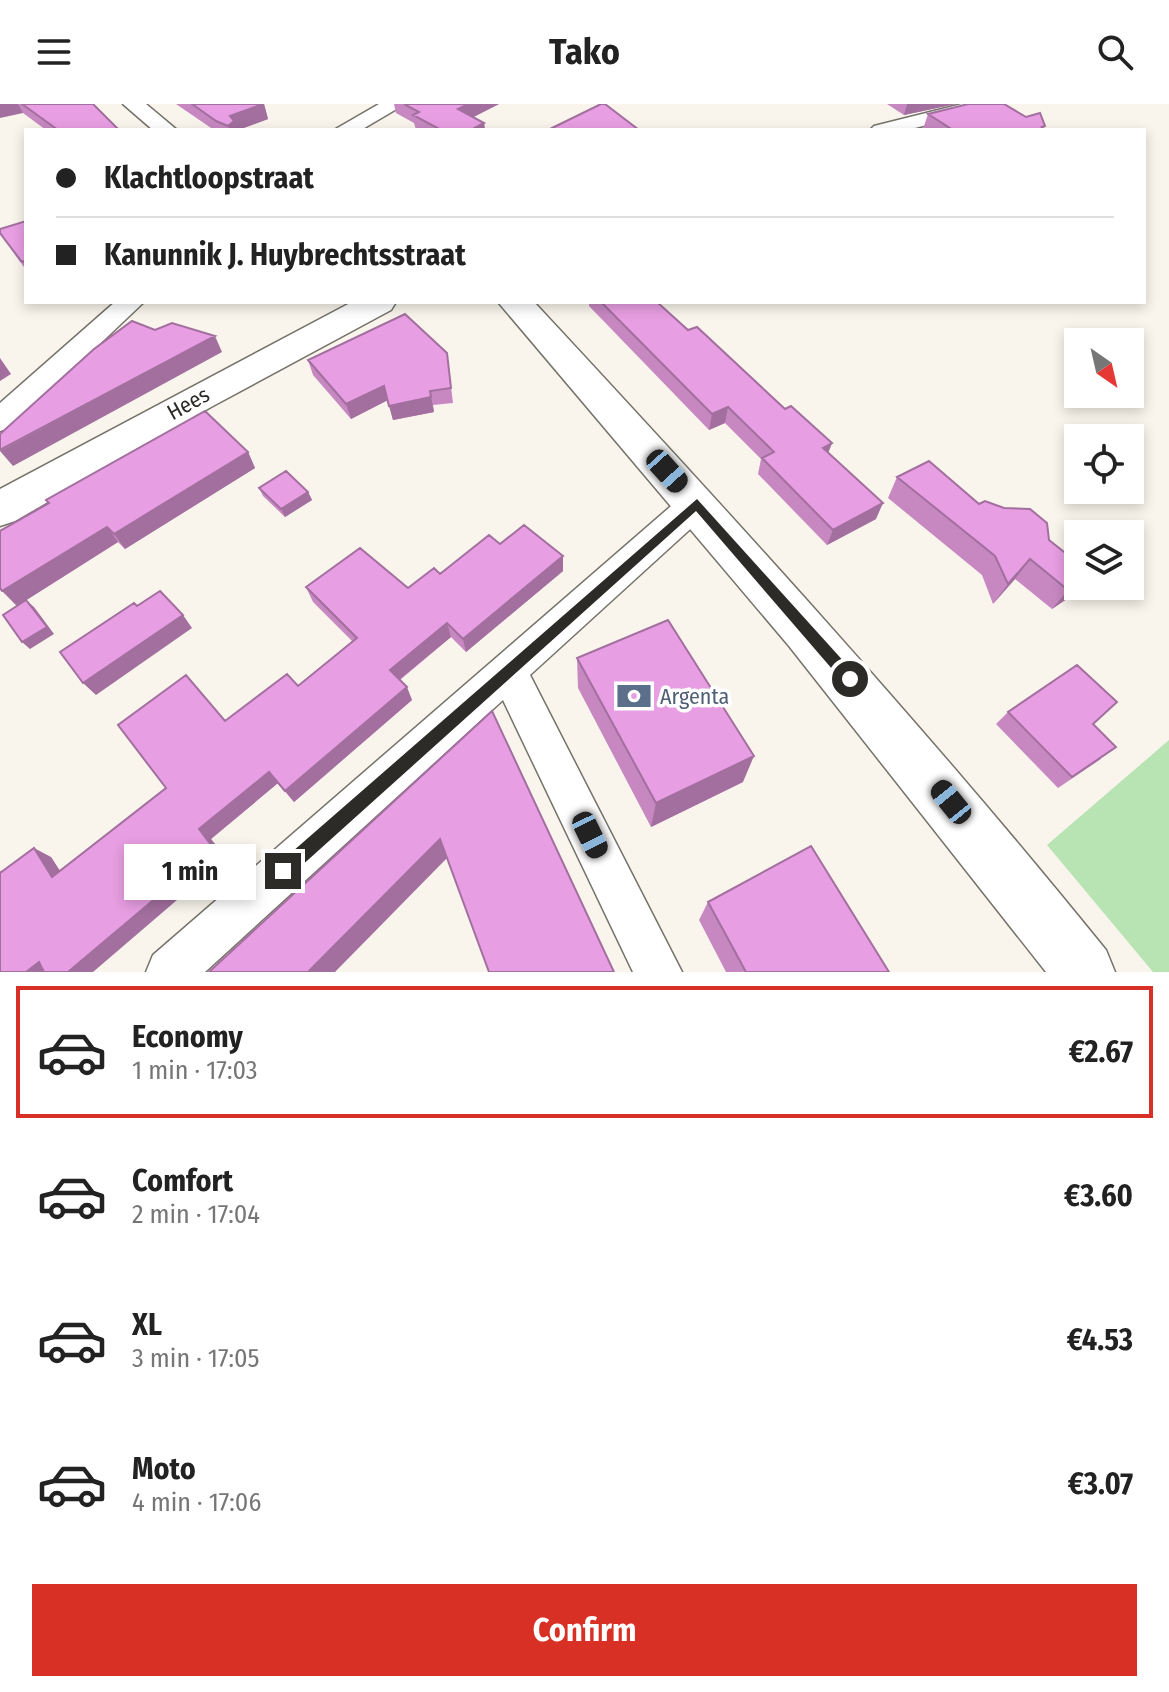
<!DOCTYPE html>
<meta charset="utf-8">
<style>
body{margin:0;font-family:"Fira Sans Condensed",sans-serif;background:#f6f6f6;color:#222;height:100vh;display:flex;flex-direction:column;font-size:30px;white-space:nowrap}
*{box-sizing:border-box;margin:0}
p{font-size:26px;color:#767676}
.icon{flex:none;width:44px;height:44px;fill:none;stroke:currentColor;stroke-width:2;stroke-linecap:round;stroke-linejoin:round}
.map{position:relative;height:868px;overflow:hidden}
.drawer{display:flex;flex-direction:column;background:#fff;flex:1}
.drawer>*{flex:none}
.banner{position:absolute;left:24px;top:24px;width:1122px;height:176px;border-radius:0px;box-shadow:0 4px 12px #0003;display:grid;align-content:center;height:176px;padding:0 32px;background:#fff}
.needle{width:52px;rotate:146deg}
.controls{position:absolute;left:1064px;top:224px;display:grid;gap:16px}
.controls a{display:grid;place-items:center;width:80px;height:80px;border-radius:0px;background:#fff;box-shadow:0 4px 12px #0003;font-size:40px}
.end{position:absolute;width:36px;height:36px;margin:-18px;border:10px solid #2d2b28;background:#fff;box-shadow:0 0 0 4px #fff}
.from{border-radius:50%}
.bubble{position:absolute;height:56px;border-radius:0px;background:#fff;box-shadow:0 4px 12px #0003;font-size:26px;font-weight:700;line-height:56px;text-align:center}
.car{position:absolute;width:24px;height:48px;margin:-24px -12px;border-radius:10px;box-shadow:0 0 6px 2px #0007;background:linear-gradient(#222 24%,#8ab4d8 0 40%,#222 0 76%,#8ab4d8 0 86%,#222 0)}
.banner b{display:flex;align-items:center;gap:28px;height:76px;font-size:30px}
.banner b+b{border-top:2px solid #e0e0e0}
.banner i{width:20px;height:20px;background:#222}
ul{padding:14px 0 0;list-style:none}
li{display:flex;align-items:center;gap:24px;height:132px;margin:0 16px 12px;padding:0 16px;border:4px solid transparent;border-radius:0px}
li div{flex:1}
li b{display:block;font-size:30px}
li em{font-style:normal;font-weight:700}
li.selected{border-color:#d93025}
li>.icon{width:72px;height:72px;stroke-width:1.5}
.cta{display:flex;gap:16px;margin-top:auto;padding:16px 32px}
.cta a{flex:1;height:92px;border-radius:0px;background:#d93025;color:#fff;font-size:32px;font-weight:700;line-height:92px;text-align:center}
header{display:flex;justify-content:space-between;align-items:center;height:104px;padding:0 32px;background:#fff;font-size:36px;font-weight:700}
.map>svg:first-child{display:block}
.green{fill:#b8e4b4}
.lines{fill:none;stroke-linecap:round;stroke-linejoin:round}
.minor-casing{stroke:#75726a;stroke-width:3}
.major-casing{stroke:#75726a;stroke-width:3}
.minor{fill:#fff;fill-rule:evenodd}
.major{fill:#fff;fill-rule:evenodd}
.wall{fill:#c788c2}
.shaded-wall{fill:#a26f9e}
.building{fill:#e79ee2;stroke:#a26f9e;stroke-width:2}
.route{fill:#2d2b28}
.labels{text-anchor:middle;stroke-width:7;stroke-linejoin:round;paint-order:stroke}
.street-label{font-size:22px;fill:#2d2b28;stroke:#fff}
.service-label{font-size:22px;fill:#4e5e75;stroke:#fff;text-anchor:start}
</style>
<header><svg class="icon" aria-label="menu" viewBox="0 0 24 24"><path d="M4 6h16M4 12h16M4 18h16"/></svg>Tako<svg class="icon" aria-label="search" viewBox="0 0 24 24"><circle cx="10" cy="10" r="6"/><path d="M15 15l6 6"/></svg></header>
<div class="map">
<svg width="1169" height="868" viewBox="0 0 1169 868">
<rect width="100%" height="100%" fill="#f9f5ec"/>
<!-- green -->
<path class="green" d="M1169 636V868H1153L1047 741Z"/>
<g class="lines">
<!-- minor casing -->
<g class="minor-casing">
<path id="minor" d="M123 0H146L177 26H153Z
M379 0H405L361 26H334Z
M962 0H997L994 4 907 26H870L874 22Z
M115 198H144L11 324 0 327V299Z
M697 386 709 390 713 399 709 408 530 571 682 868H633L503 596 205 868H146L153 851 685 390Z"/>
</g>
<!-- major casing -->
<g class="major-casing">
<path id="major" d="M352 198H396L391 206 211 303 15 417 0 422V385Z
M498 198H534C730 409 925 622 1106 846L1115 868H1046L789 542Z"/>
</g>
<!-- minor -->
<use href="#minor" class="minor"/>
<!-- major -->
<use href="#major" class="major"/>
</g>
<!-- wall -->
<path class="wall" d="M0 0H93L119 26H46L23 9Z
M176 0H264L268 15 238 26H214Z
M394 0H499L473 13 484 19 485 26H416L414 19 396 9Z
M887 0H956L904 11Z
M928 10 1026 13 1045 22 1044 24 1046 26H925L923 25Z
M26 117V166L0 129Z
M589 198H657L688 226 785 305 832 339 828 348 876 415 827 441 758 370 761 355 725 319 709 326 589 202Z
M447 249 453 299 433 301 434 308 393 316 388 296 351 315 313 271 308 256Z
M248 348 255 364 125 445 118 438 17 502 0 484Z
M897 373 1049 436 1078 482H1081L1074 490 1052 505 1015 475 993 500 982 471 888 394Z
M259 384 308 388 312 396 285 413 263 392Z
M500 440 563 452V467L466 548 451 533 400 576 412 596 294 698 278 679 211 735 226 754 0 868V766L1 768 51 753 60 767 166 684 225 617 298 582 352 537 313 498 306 483 408 484Z
M577 554 743 678 651 723 578 584Z
M1008 608 1093 620 1101 655 1058 684 996 620Z
M708 798 889 868H726L699 816Z"/>
<!-- shaded-wall -->
<path class="shaded-wall" d="M0 0H18L23 9 0 14Z
M264 0 268 15 238 26H230L228 22 230 12Z
M468 0H499L460 20 458 5Z
M907 0H956L904 11Z
M484 19 485 26H471Z
M215 232 222 248 13 362 0 347Z
M0 254 11 270 0 277Z
M384 282 388 296 351 315 346 300Z
M431 293 434 308 393 316 389 302Z
M728 303 725 319 709 326 712 310Z
M832 339 826 355 823 344Z
M248 348 255 364 125 445 114 430Z
M308 388 312 396 285 413 281 405Z
M883 399 876 415 827 441 833 426Z
M107 423 118 438 17 502 2 487Z
M563 452V467L466 548 463 535Z
M1030 455 1015 475 993 500 1008 480Z
M1078 479V482H1081L1074 490 1052 505 1068 486Z
M26 496 34 503 54 530 30 545 22 538Z
M183 511 192 524 96 591 83 579Z
M447 519 451 533 395 579 390 566Z
M407 583 412 596 294 698 285 687Z
M754 652 743 678 651 723 656 699Z
M269 668 278 679 211 735 226 754 93 868H68L199 725Z
M440 735 448 753 335 868H308Z
M34 744 51 753 69 781 52 773Z
M39 858 52 868H26Z"/>
<!-- building -->
<path class="building" d="M22 0H93L119 26H58Z
M192 0H263L230 12 234 17 228 22 216 17Z
M404 0H468L458 5 484 19 471 26H441L413 11 419 8Z
M601 0H605L639 26H548Z
M968 0H1004L1026 13 1040 9 1045 22 1042 23 1046 26H953L928 10Z
M26 117V158L21 157 0 129V125Z
M601 198H657L688 226 697 223 785 305 791 302 832 339 823 344 883 399 833 426 762 354 774 348 728 303 712 310Z
M405 210 447 249 451 284 430 287 431 293 389 302 384 282 346 300 308 256Z
M132 217 155 226 172 219 215 232 0 346V330L94 245Z
M205 307 248 348 114 430 107 423 2 487 0 484V427L49 399 46 396Z
M929 357 979 400 985 397 1004 404 1030 405 1047 419 1049 436 1078 459V479L1068 486 1030 455 1008 480 995 452 897 373Z
M286 367 308 388 281 405 259 384Z
M524 421 563 452 463 535 447 519 390 566 407 583 285 687 269 668 199 725 214 745 68 868H44L39 858 26 868H0V769L34 744 52 773 166 684 118 621 186 571 225 617 287 570 298 582 357 534 306 483 360 444 408 484 434 464 440 470 489 431 500 440Z
M160 487 183 511 83 579 60 548 134 499 137 502Z
M26 496 47 523 22 538 3 511Z
M668 516 754 652 656 699 577 554Z
M1077 561 1117 598 1093 620 1116 643 1072 673 1008 608Z
M492 607 614 868H489L440 735 308 868H209Z
M811 742 889 868H746L708 798Z"/>
<!-- route -->
<path class="route" d="M697 395 856 571V580H845L696 407 289 773H277V761Z"/>
<!-- icons -->
<defs>
<g id="bank-bare" transform="scale(2.76)"><path d="M-6-4H6V4H-6ZM0-2.3a2.3 2.3 0 1 0 0 4.6a2.3 2.3 0 1 0 0-4.6Z" fill="#5c6f8a" stroke="#fff" stroke-width="2.5" paint-order="stroke"/></g>
</defs>
<g fill-rule="evenodd">
<use href="#bank-bare" x="634" y="592"/>
</g>
<g class="labels">
<!-- street labels -->
<g class="street-label">
<text transform="translate(188 299) rotate(-29)" y="8">Hees</text>
</g>
<!-- service labels -->
<g class="service-label">
<text x="660" y="600">Argenta</text>
</g>
</g>
</svg>
<div class="controls">
<a><svg class="needle" viewBox="-14 -14 28 28"><path d="M0-13l5 13h-10z" fill="#e53935"/><path d="M0 13l5-13h-10z" fill="#767676"/></svg></a>
<a><svg class="icon" aria-label="locate" viewBox="0 0 24 24"><circle cx="12" cy="12" r="6"/><path d="M12 2v4M12 18v4M2 12h4M18 12h4"/></svg></a>
<a><svg class="icon" aria-label="layers" viewBox="0 0 24 24"><path d="M12 4l9 5-9 5-9-5zM3 14l9 5 9-5"/></svg></a>
</div>
<i class="end from" style="left:850px;top:575px"></i>
<i class="end" style="left:283px;top:767px"></i>
<div class="bubble" style="left:124px;top:740px;width:132px">1 min</div>
<i class="car" style="left:667px;top:367px;rotate:138deg"></i>
<i class="car" style="left:951px;top:698px;rotate:321deg"></i>
<i class="car" style="left:590px;top:731px;rotate:154deg"></i>
<div class="banner">
<b><i class="from"></i>Klachtloopstraat</b>
<b><i></i>Kanunnik J. Huybrechtsstraat</b>
</div>
</div>
<section class="drawer">
<ul>
<li class="selected"><svg class="icon" aria-label="car" viewBox="0 0 24 24"><path d="M5 17H2v-5l4-1 3-4h7l3 4 3 1v5h-3M9 17h6M6 11h13"/><circle cx="7" cy="17" r="2"/><circle cx="17" cy="17" r="2"/></svg><div><b>Economy</b><p>1 min · 17:03</p></div><em>€2.67</em></li>
<li><svg class="icon" aria-label="car" viewBox="0 0 24 24"><path d="M5 17H2v-5l4-1 3-4h7l3 4 3 1v5h-3M9 17h6M6 11h13"/><circle cx="7" cy="17" r="2"/><circle cx="17" cy="17" r="2"/></svg><div><b>Comfort</b><p>2 min · 17:04</p></div><em>€3.60</em></li>
<li><svg class="icon" aria-label="car" viewBox="0 0 24 24"><path d="M5 17H2v-5l4-1 3-4h7l3 4 3 1v5h-3M9 17h6M6 11h13"/><circle cx="7" cy="17" r="2"/><circle cx="17" cy="17" r="2"/></svg><div><b>XL</b><p>3 min · 17:05</p></div><em>€4.53</em></li>
<li><svg class="icon" aria-label="car" viewBox="0 0 24 24"><path d="M5 17H2v-5l4-1 3-4h7l3 4 3 1v5h-3M9 17h6M6 11h13"/><circle cx="7" cy="17" r="2"/><circle cx="17" cy="17" r="2"/></svg><div><b>Moto</b><p>4 min · 17:06</p></div><em>€3.07</em></li>
</ul>
<div class="cta"><a>Confirm</a></div>
</section>
